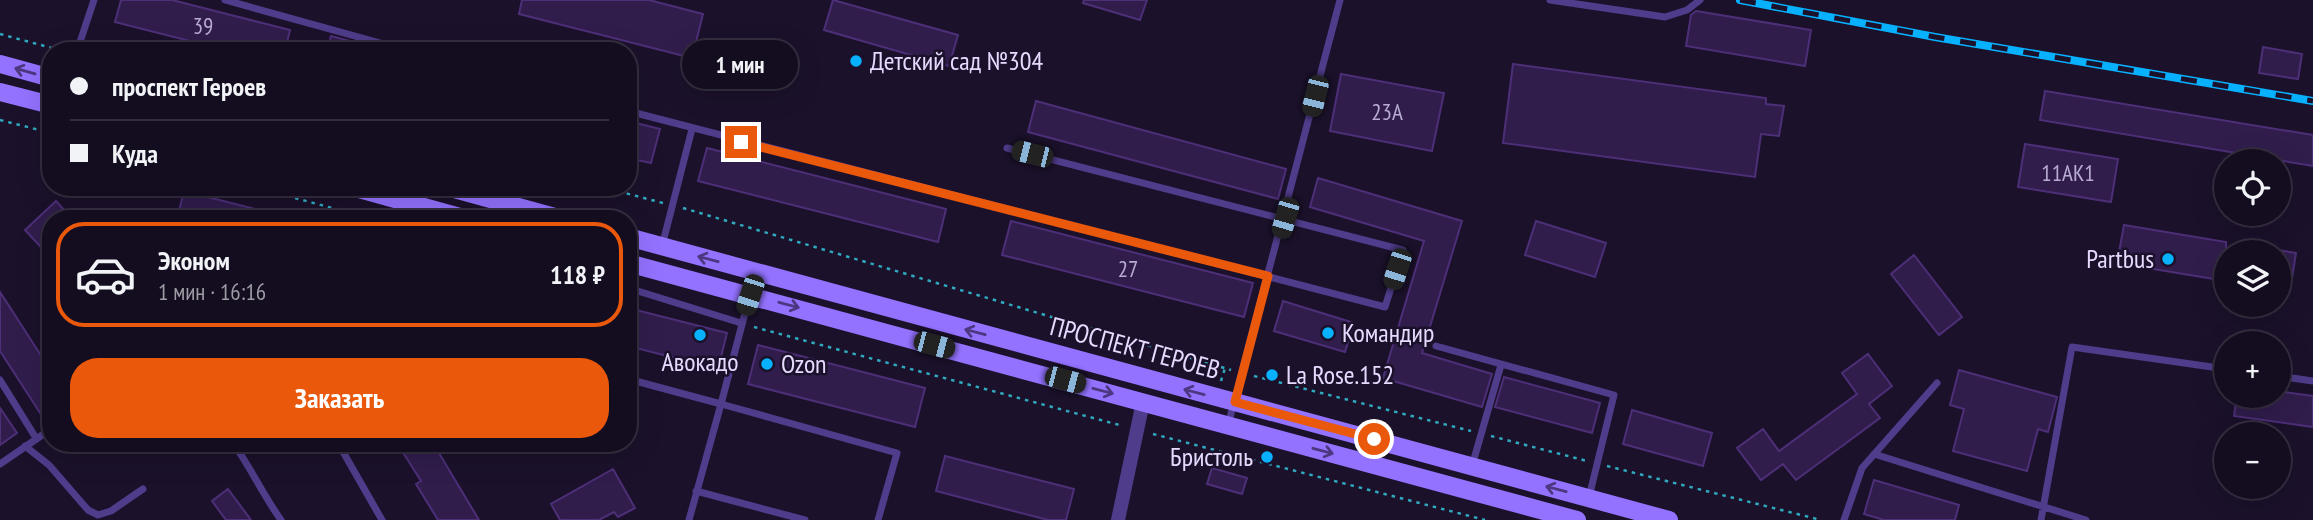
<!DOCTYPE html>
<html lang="ru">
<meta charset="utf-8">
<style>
body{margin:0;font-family:"PT Sans Narrow",sans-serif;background:#1d1629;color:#f1f3f6;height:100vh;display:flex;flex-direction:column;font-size:26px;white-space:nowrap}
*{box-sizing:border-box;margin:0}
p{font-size:23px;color:#9d9ca5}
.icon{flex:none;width:38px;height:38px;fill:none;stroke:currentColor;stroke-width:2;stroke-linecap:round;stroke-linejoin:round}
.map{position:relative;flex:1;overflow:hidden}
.sheet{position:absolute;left:42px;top:210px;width:595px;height:242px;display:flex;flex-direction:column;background:#140d20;border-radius:28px;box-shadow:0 7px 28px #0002,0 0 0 2px #332d3e}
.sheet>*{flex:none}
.top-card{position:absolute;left:42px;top:42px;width:595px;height:154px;border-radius:28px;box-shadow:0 7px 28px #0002,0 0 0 2px #332d3e;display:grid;align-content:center;height:154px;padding:0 28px;background:#140d20}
.controls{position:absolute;left:2214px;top:149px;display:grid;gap:14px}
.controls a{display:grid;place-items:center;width:77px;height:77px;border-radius:50%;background:#140d20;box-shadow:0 7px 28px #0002,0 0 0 2px #332d3e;font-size:35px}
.end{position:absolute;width:32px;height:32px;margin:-16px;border:9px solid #ea580c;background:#fff;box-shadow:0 0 0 4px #fff}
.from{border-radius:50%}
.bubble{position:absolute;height:49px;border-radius:24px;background:#140d20;box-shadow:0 7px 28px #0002,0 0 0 2px #332d3e;font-size:23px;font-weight:800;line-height:49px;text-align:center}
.car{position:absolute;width:21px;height:42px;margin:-21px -10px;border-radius:9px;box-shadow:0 0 5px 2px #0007;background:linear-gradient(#222 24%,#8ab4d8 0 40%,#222 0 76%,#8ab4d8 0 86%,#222 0)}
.top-card b{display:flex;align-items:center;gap:24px;height:66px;font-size:26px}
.top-card b+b{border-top:2px solid #332d3e}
.top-card i{width:18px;height:18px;background:#f1f3f6}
ul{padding:12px 0 0;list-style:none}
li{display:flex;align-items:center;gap:21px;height:105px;margin:0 14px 10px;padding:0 14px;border:4px solid transparent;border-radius:28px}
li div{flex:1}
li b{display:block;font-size:26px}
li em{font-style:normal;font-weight:800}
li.on{border-color:#ea580c}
li>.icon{width:63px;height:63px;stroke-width:1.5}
.button{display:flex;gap:14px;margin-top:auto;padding:14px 28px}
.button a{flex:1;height:80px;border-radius:28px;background:#ea580c;color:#fff;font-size:28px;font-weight:800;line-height:80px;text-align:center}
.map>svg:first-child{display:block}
.building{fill:#301d4c;stroke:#4d2f78;stroke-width:2}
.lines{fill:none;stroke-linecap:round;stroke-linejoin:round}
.path{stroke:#30a8be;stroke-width:2.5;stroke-dasharray:3.5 5;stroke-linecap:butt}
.service{stroke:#4f3c8a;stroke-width:7}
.minor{stroke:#4f3c8a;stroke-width:14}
.secondary{stroke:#9372ff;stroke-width:18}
.rail-casing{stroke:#07b1ff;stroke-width:8}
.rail{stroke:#1b112b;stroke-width:5;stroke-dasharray:16;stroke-linecap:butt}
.oneway{stroke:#4b3880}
.route{stroke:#ea580c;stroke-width:9}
.poi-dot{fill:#07b1ff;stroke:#1b112b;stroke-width:2.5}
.labels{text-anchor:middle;stroke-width:5;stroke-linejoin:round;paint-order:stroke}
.number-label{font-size:23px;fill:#b8acd2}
.poi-label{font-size:26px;fill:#e6dbff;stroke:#1b112b;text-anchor:start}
.street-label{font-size:26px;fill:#e6dbff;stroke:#1b112b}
</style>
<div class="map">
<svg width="2313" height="520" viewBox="0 0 2313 520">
<rect width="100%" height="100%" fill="#1b112b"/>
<!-- building -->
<path class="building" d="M121 0H172L290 30 285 51H229L115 22Z
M522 0H649L703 14 692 58 519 14Z
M833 0 958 35 949 66 824 30Z
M1084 0H1147L1140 20 1083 3Z
M1696 11 1811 30 1805 66 1686 46 1691 15Z
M331 36 379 49 378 51H327Z
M2263 47 2302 54 2298 79 2259 73Z
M1513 64 1766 98V104L1784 106 1779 136 1761 134 1755 177 1503 143Z
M1341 74 1444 93 1432 151 1330 131Z
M2045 91 2313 135V166L2040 120Z
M1036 101 1286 169 1278 199 1028 132Z
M628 121 660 129 651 163 628 158Z
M2025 144 2118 159 2111 202 2018 187Z
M707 148 946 209 938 242 698 181Z
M1318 178 1462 221 1422 353 1492 374 1482 407 1383 378 1424 241 1310 207Z
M184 191 275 214V219H177Z
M56 201 72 219H51V258L25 230Z
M1011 221 1253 283 1244 317 1002 255Z
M1536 221 1606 243 1595 277 1525 255Z
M2124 225 2226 242V281L2117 263Z
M2278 250 2296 253 2290 291 2278 289Z
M1914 255 1962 317 1939 335 1891 274Z
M0 292 51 371V411L42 416 0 351Z
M1283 301 1354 323 1345 352 1274 331Z
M628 308 727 333 718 369 628 346Z
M758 345 925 388 915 427 748 384Z
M1868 354 1892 386 1869 404 1880 418 1796 480 1783 464 1761 480 1737 448 1763 429 1779 451 1857 394 1842 373Z
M1959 370 2057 397 2048 432 2038 429 2027 471 1953 451 1964 409 1950 405Z
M1504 377 1600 403 1592 433 1495 407Z
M2278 391 2313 396V427L2234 416 2237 396H2278Z
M0 408 17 433 0 445Z
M1632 410 1712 433 1703 466 1623 444Z
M397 443H433L479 520H438L416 484 421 481Z
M945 456 1074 489 1066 520H1048L936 491Z
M1212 468 1247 478 1242 494 1207 484Z
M613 469 635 508 618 517 614 512 599 520H560L551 504Z
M1874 480 1959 505 1955 520H1884L1864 514Z
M228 489 251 520H226L212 501Z"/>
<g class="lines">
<!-- path -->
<path class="path" d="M0 34 63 51
M0 120 51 133
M254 187 373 219
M602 187 663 203
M683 208 1231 370
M754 327 1123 426
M1254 376 1471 431
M1221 381 1225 368
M1153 434 1485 520
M1491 436 1587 461
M1607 466 1821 520"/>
<!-- service -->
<path class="service" d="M225 0 409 51
M1550 0 1665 17 1687 10 1700 0
M77 51 94 0
M628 111 1385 307 1403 250 1007 148
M662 246 692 129
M628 288 741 323
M1436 346 1614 395 1589 497
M2278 376 2313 381
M628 379 721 404 749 298
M0 380 36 438
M1228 425 1340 0
M233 443C251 468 263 495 281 520
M338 443 382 520
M25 446 49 465 88 510 98 515 111 511 143 489
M1874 454 2086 520
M0 464 51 429
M1472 466 1501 365
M696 491 805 520
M689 520 721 404 897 453 878 520
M1844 520 1862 468 1937 383
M2041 520 2072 347 2226 369"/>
<!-- minor -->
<path class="minor" d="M1118 520 1143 402"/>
<!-- secondary -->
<path class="secondary" d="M0 64 51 78
M0 92 51 105
M352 187 467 219
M447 187 562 219
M628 237 1669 520
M628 263 1577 520"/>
<!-- rail casing -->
<g class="rail-casing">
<path id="rail" d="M1740 0 1935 37 2313 101"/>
</g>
<!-- rail -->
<use href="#rail" class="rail"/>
</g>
<!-- one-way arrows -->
<defs><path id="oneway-shaft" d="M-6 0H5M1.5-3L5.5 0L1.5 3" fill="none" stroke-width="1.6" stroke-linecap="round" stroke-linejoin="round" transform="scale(1.75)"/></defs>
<g class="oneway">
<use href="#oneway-shaft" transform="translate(25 71) rotate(-164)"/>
<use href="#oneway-shaft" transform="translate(708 259) rotate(-165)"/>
<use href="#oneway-shaft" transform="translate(789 305) rotate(15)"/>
<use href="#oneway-shaft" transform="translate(975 332) rotate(-165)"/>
<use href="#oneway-shaft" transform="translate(1103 391) rotate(15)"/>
<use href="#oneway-shaft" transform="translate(1194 392) rotate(-165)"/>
<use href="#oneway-shaft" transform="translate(1323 451) rotate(15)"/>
<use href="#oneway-shaft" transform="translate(1556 489) rotate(-165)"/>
</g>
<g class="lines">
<!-- route -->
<path class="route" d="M741 142 1268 276 1235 402 1374 439"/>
</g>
<!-- markers -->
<g class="poi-dot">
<circle cx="856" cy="61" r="7"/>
<circle cx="2168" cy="259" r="7"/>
<circle cx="1328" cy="333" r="7"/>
<circle cx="700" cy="335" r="7"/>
<circle cx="767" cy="364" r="7"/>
<circle cx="1272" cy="375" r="7"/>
<circle cx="1267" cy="457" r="7"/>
</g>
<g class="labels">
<!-- number labels -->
<g class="number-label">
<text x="203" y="34">39</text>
<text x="1387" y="120">23А</text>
<text x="2068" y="181">11АК1</text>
<text x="1128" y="277">27</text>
</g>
<!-- poi labels -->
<g class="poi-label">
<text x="870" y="70">Детский сад №304</text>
<text x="2154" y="268" text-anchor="end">Partbus</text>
<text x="1342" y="342">Командир</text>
<text x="700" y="371" text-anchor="middle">Авокадо</text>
<text x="781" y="373">Ozon</text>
<text x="1286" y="384">La Rose.152</text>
<text x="1253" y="466" text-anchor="end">Бристоль</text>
</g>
<!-- street labels -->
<g class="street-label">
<text transform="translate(1135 348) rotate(15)" y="9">ПРОСПЕКТ ГЕРОЕВ</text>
</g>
</g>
</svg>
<div class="controls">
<a><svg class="icon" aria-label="locate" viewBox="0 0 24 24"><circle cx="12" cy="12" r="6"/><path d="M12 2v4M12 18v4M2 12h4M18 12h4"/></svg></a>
<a><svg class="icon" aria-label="layers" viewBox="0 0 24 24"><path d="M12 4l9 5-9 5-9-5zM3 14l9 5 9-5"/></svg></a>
<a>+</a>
<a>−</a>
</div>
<i class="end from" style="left:1374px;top:439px"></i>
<i class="end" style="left:741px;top:142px"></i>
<div class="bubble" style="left:682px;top:40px;width:116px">1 мин</div>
<i class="car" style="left:1315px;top:96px;rotate:194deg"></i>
<i class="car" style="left:1032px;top:154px;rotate:284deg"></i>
<i class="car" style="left:1285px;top:218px;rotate:196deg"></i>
<i class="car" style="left:1397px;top:269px;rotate:198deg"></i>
<i class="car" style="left:750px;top:295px;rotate:198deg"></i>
<i class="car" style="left:934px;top:345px;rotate:105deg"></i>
<i class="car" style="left:1065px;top:380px;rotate:105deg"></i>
<div class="top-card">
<b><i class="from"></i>проспект Героев</b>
<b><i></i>Куда</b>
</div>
<section class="sheet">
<ul>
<li class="on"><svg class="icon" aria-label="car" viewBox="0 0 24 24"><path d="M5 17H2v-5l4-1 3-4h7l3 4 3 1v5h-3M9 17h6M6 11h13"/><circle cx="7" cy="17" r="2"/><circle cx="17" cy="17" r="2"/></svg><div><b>Эконом</b><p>1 мин · 16:16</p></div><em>118 ₽</em></li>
</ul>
<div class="button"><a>Заказать</a></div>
</section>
</div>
